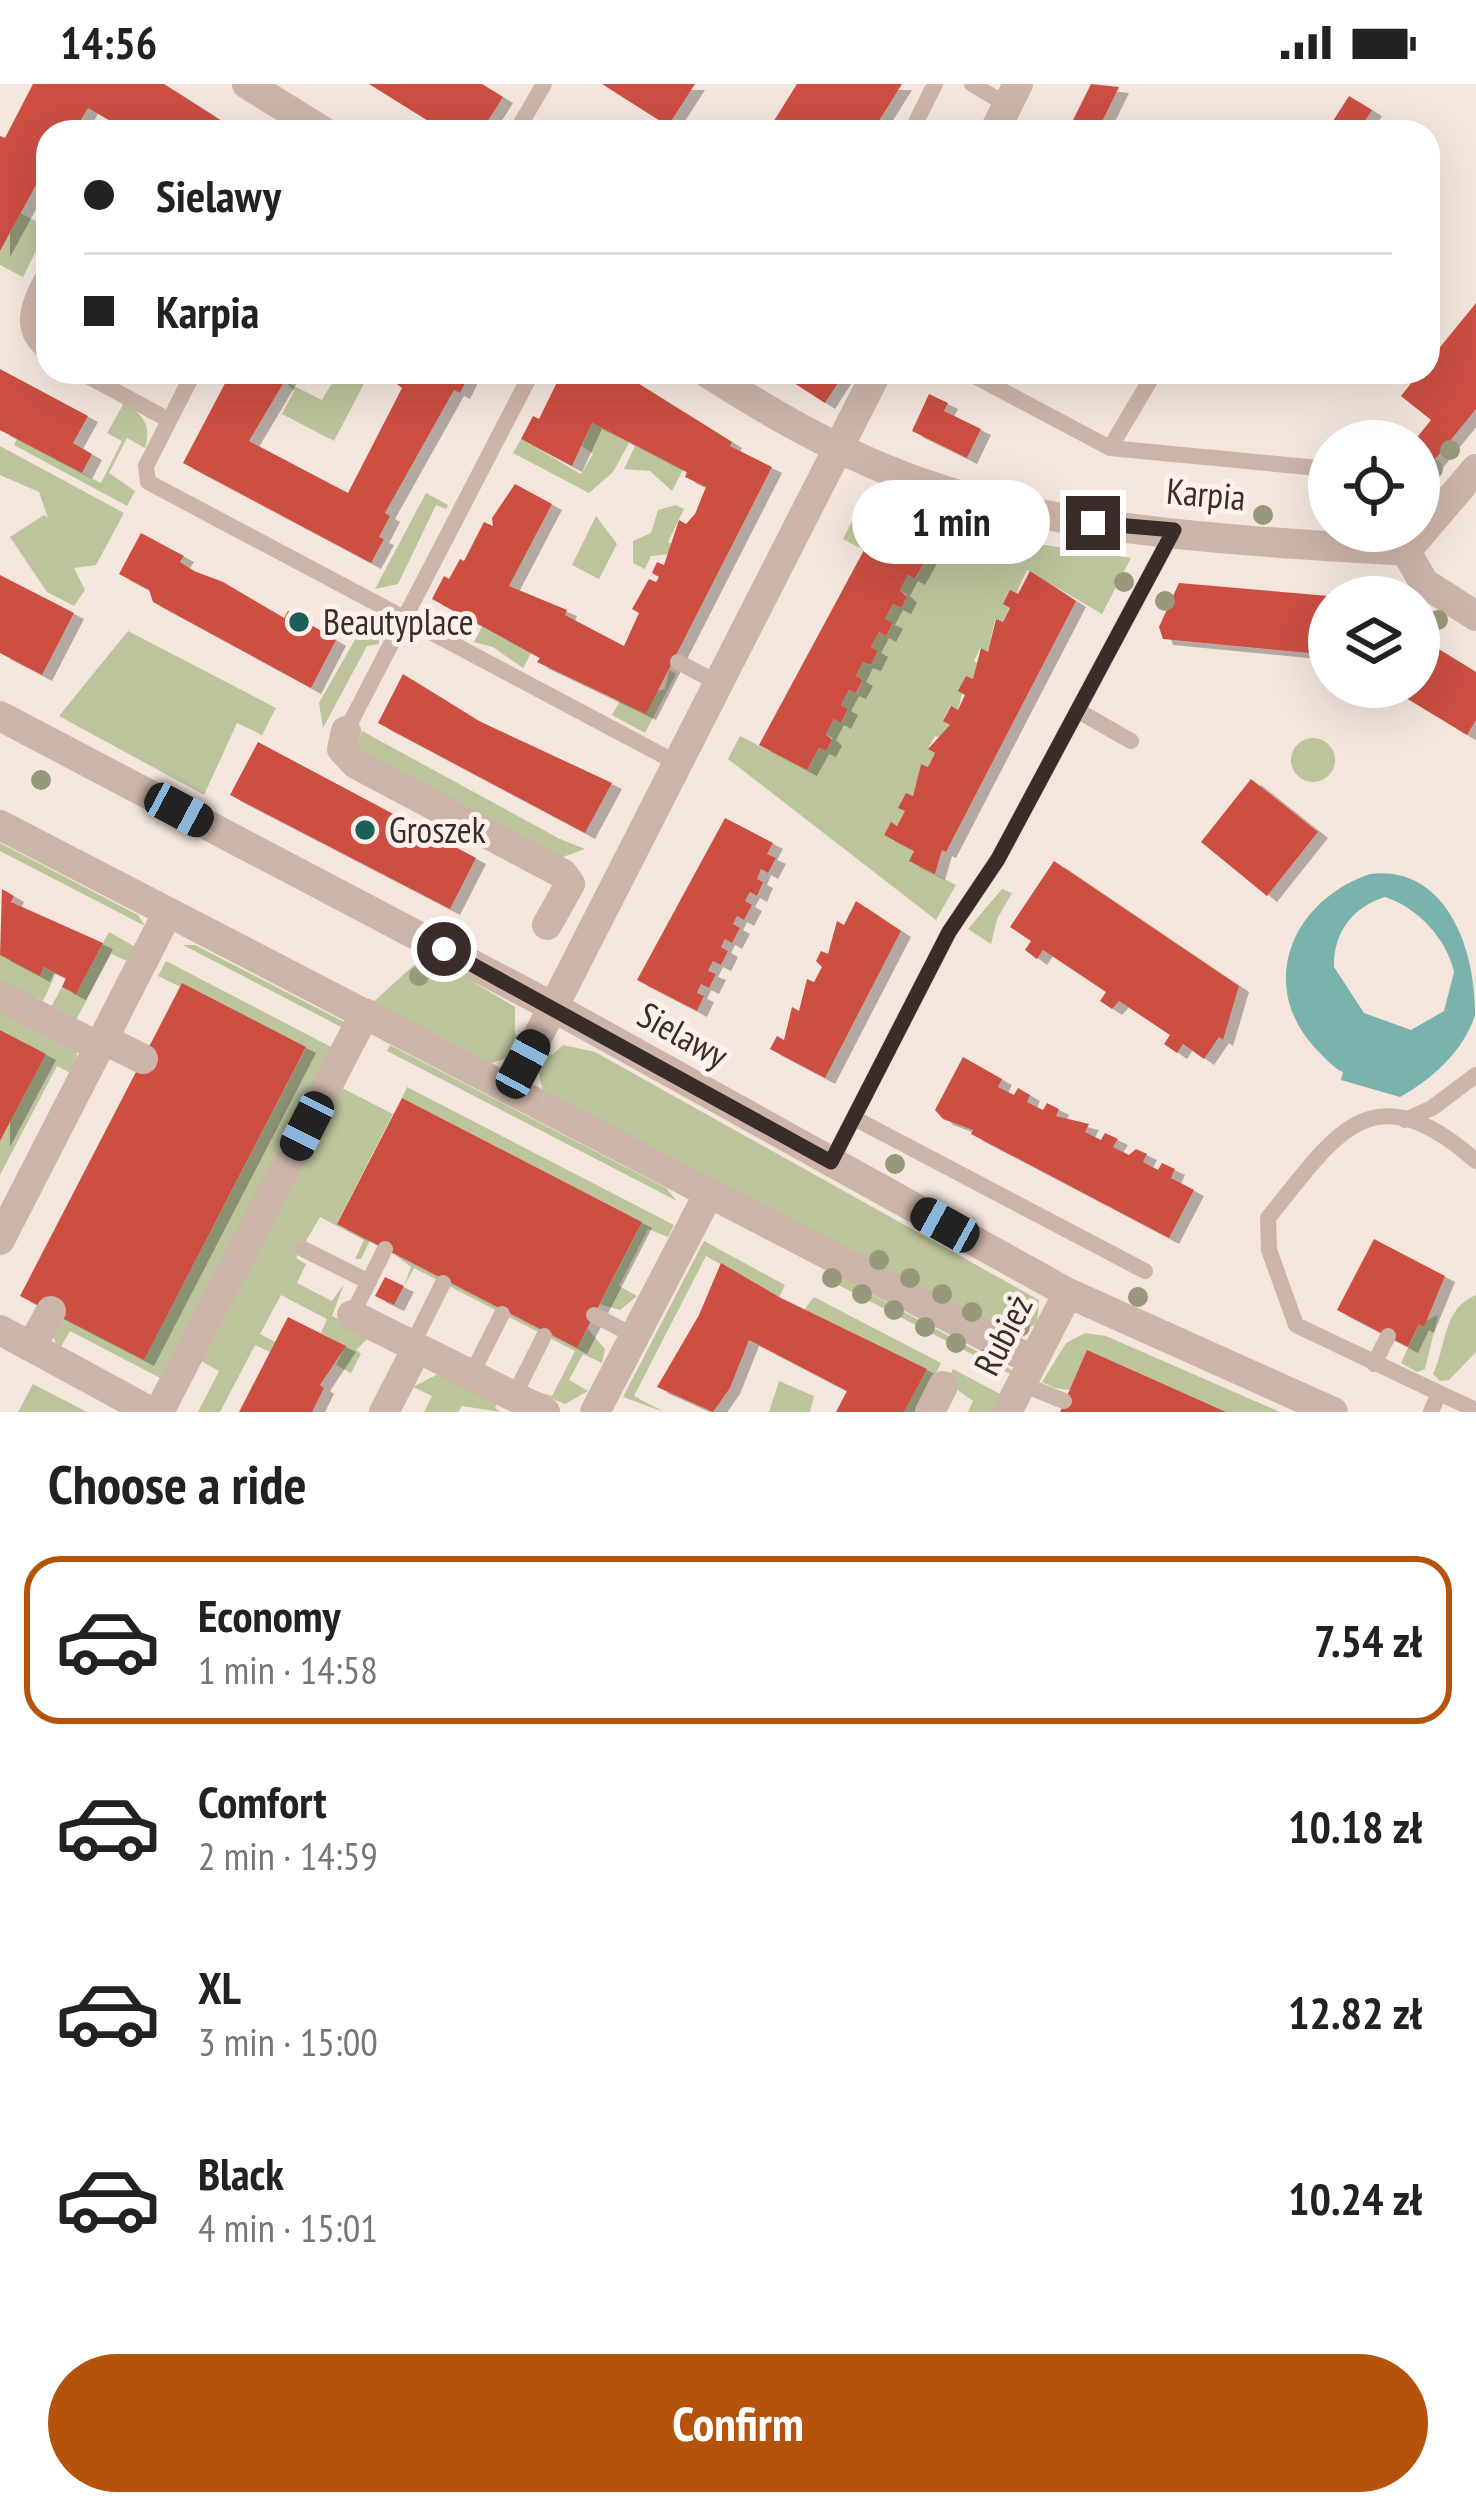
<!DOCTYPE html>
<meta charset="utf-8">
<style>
body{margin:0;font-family:"PT Sans Narrow",sans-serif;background:#f2f2f2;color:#222;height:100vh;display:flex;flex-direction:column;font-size:45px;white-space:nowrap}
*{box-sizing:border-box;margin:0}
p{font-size:39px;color:#767676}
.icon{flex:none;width:66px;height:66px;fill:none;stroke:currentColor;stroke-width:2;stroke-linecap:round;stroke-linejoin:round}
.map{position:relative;height:1328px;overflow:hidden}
.details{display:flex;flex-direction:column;background:#fff;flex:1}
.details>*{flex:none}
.hud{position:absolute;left:36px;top:36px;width:1404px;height:264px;border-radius:36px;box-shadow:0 12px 48px #0002;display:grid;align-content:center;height:264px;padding:0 48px;background:#fff}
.buttons{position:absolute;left:1308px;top:336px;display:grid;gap:24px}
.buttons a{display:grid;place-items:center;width:132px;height:132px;border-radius:50%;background:#fff;box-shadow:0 12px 48px #0002;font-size:60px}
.end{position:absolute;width:54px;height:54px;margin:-27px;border:15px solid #392c29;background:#fff;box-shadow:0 0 0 6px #fff}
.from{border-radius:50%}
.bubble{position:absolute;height:84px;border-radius:42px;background:#fff;box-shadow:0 12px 48px #0002;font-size:39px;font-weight:600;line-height:84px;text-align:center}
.car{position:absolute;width:36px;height:72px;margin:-36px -18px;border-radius:15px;box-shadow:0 0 9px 3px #0007;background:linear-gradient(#222 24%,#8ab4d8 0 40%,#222 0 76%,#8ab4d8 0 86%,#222 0)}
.hud b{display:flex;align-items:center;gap:42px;height:114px;font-size:45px}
.hud b+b{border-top:3px solid #e0e0e0}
.hud i{width:30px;height:30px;background:#222}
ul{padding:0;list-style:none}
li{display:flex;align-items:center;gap:36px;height:168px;margin:0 24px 18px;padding:0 24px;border:6px solid transparent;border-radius:36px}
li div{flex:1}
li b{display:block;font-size:45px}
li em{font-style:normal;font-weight:600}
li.active{border-color:#b45309}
li>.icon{width:108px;height:108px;stroke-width:1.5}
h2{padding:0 48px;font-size:54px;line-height:144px}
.action{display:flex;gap:24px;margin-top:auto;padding:24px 48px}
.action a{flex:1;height:138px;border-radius:72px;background:#b45309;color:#fff;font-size:48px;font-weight:600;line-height:138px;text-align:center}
.status{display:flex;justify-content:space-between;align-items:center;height:84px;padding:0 60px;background:#fff;direction:ltr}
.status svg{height:33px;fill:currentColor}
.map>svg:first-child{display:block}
.green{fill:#bcc49c}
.water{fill:#7ab3ad;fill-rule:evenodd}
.building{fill:#cc5043;filter:url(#shadow)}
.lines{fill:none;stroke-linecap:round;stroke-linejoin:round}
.lane{stroke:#cdb4a8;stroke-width:16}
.street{stroke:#cdb4a8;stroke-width:30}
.tree{fill:#99987b}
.route{stroke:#392c29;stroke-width:15}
.poi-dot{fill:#1c5e58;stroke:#fbf1ea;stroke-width:4.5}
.labels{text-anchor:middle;stroke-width:10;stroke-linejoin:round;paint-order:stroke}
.street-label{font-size:36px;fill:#392c29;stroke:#fbf1ea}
.poi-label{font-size:36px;fill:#392c29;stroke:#fbf1ea;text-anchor:start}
</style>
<div class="status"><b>14:56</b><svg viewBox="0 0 49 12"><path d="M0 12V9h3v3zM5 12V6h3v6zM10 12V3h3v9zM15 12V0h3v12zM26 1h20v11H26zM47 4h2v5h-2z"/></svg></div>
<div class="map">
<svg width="1476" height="1328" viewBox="0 0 1476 1328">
<defs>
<filter id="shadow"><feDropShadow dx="10" dy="6" stdDeviation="0" flood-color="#0004"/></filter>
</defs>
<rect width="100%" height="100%" fill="#f4e6dd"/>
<!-- green -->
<path class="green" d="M20 129 48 143 23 193 0 181V167Z
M351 288H370L334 357 282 330 294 307 286 298 322 316 335 294 344 299Z
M124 319C143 330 152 342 145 364L127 354 109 389 135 407 127 422 14 361 17 355 101 399 122 357 107 349Z
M592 339 629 359 613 388 589 409 513 369 521 355 581 390 593 370 582 362Z
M0 362 124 429 96 481 74 484 85 506 74 522 47 508 10 453 44 431 48 434 39 408 0 391Z
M635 362 683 386 672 407 650 387 624 385Z
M426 409 448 421 446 425 436 421 398 500 375 505Z
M878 418 1011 456 1131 474 1102 530 1027 486 1003 538 995 535 988 568 980 564 974 577 981 581 973 595 966 593 958 626 950 622 943 636 950 641 943 654 935 652 928 665 935 669 928 683 921 680 913 712 906 710 899 723 905 727 897 742 891 739 884 751 914 767 910 777 956 801 936 836 728 675 740 652 807 686 819 664 826 667 833 654 826 650 834 635 842 638 848 625 841 621 849 606 857 609 863 596 856 592 863 578 871 581 878 568 871 563 879 548 886 552 893 540 885 535 893 520 901 523 907 511 900 506 908 491 916 495 927 472 896 455 890 465 867 454 864 466 843 455 854 433Z
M676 421 684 425 668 458 674 462 669 470 651 472 645 485 633 479V457L651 449 658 426Z
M596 432 617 460 599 495 572 481Z
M369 531 378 543 379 560 367 562 323 644 319 619Z
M482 543 531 569 523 584 493 563 474 558Z
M128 547 276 624 262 651 237 639 204 711 59 632Z
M669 586 676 590 645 649 612 631 620 617 665 605Z
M362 647 560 755 585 765 560 774 371 675 358 660Z
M1291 676a22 22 0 1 1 44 0a22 22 0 1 1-44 0Z
M0 759 138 831 145 842 0 767Z
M1002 805 1012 809 997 835 991 860 968 845Z
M109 848 141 866 134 880 111 870 76 936 51 923 62 903 76 909Z
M183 861H195L348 940 345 945Z
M426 870 515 923V950L522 955 510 973 488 980 370 921Z
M0 871 40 891 44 883 56 889 43 917 0 899Z
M166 877 335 965 164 1296 70 1247 59 1266 53 1253 62 1233 144 1275 306 964 158 892Z
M0 925 77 967 76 992 57 982 0 1091V1057L45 970 0 946Z
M390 961 666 1104 677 1117 387 967Z
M563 961 595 968 1039 1216 1037 1240 1009 1252 543 1008 538 985 544 967 552 971Z
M340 1003 393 1030 337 1139 370 1157 361 1175H355L364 1156 320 1133 296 1174 306 1180 297 1199 332 1217 344 1200 332 1232 370 1252 356 1266 361 1270 351 1289 336 1281 345 1262 321 1249 327 1235 281 1211 260 1250 275 1258 270 1268 255 1261 220 1328H198L219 1287 199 1276Z
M407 1003 674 1141 668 1153 648 1145 619 1202 637 1212 620 1226 600 1220 642 1138 402 1014Z
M704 1157 785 1201 779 1213 706 1172 634 1312 664 1328 623 1313Z
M394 1170 576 1264 587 1244 605 1265 602 1279 583 1270 569 1296 588 1307 565 1320 532 1306 552 1312 575 1267 414 1184 404 1202 411 1183Z
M826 1186 1014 1287 1012 1291 825 1194Z
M1476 1211V1268L1449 1296 1440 1297 1433 1290C1447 1261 1442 1225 1476 1211Z
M814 1213 941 1279 916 1328H904L926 1285 804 1226Z
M1438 1231 1425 1285 1417 1288 1401 1279 1419 1240Z
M1085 1249 1106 1252 1280 1328H1225L1055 1304 1042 1298 1066 1259Z
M953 1285 1002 1311 993 1328H968L973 1317 946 1298Z
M438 1290 498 1318 495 1324 501 1328 462 1322 458 1328H424L432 1312 413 1303Z
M779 1297 814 1312 810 1328H769Z
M33 1300 87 1328H18Z"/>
<!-- water -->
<path class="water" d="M1370 790C1445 781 1476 863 1475 931 1464 967 1431 996 1400 1013L1341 996 1343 988C1332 983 1324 973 1315 964 1256 899 1293 816 1370 790ZM1385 813C1417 823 1447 855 1454 888L1444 927 1411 946 1364 929 1334 883C1333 850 1352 823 1385 813Z"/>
<!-- building -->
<path class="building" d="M33 0H164L239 48H130L88 24 74 48H48V79L0 167V52L5 54Z
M369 0H482L503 13 481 48H446Z
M602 0H695L668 42Z
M797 0H902L872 48H767Z
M1091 0 1119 3 1097 48H1067Z
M1349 12 1372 26 1358 48H1326Z
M1476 219V325L1419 395V357H1414L1431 336 1401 312 1420 288H1428V278Z
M0 285 88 332 73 359 92 370 82 389 0 346Z
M231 288H290L249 357 348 409 402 304 397 300 403 288H464L467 295 460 309 454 306 385 429 390 432 379 453 384 455 371 479 183 379Z
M562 288 613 293 620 288 732 358 730 362 772 383 646 630 537 578 540 574 432 515 444 492 449 495 460 475 464 477 484 438 493 442 492 434 515 400 552 420 509 502 567 526 565 531 624 562 639 529 632 525 649 495 656 498 659 493 652 489 657 478 664 481 679 436 686 440 695 430 706 403 685 393 687 388 592 339 572 382 521 355 533 332 539 335Z
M777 288H845L825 319Z
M929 310 948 319 944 327 981 345 967 374 912 347Z
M141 449 184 472 180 478 194 487 223 498 284 534 288 527 336 556 311 604 153 518 149 506 119 490Z
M870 455 890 465 895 455 928 472 915 495 908 491 900 506 907 513 901 524 893 520 885 535 893 539 886 552 879 548 871 563 878 567 871 581 863 578 856 592 863 596 856 609 849 606 841 621 848 625 841 639 834 635 826 650 832 656 826 667 819 664 807 686 759 661Z
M1030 487 1076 517 946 768 942 766 935 790 909 777 914 767 884 751 891 738 897 742 905 727 898 724 906 709 913 712 921 680 928 683 935 669 928 665 950 641 943 637 951 622 958 626 965 611 958 607 966 592 973 595 981 564 988 568 996 535 1003 538 1010 524 1003 520 1010 506 1018 510Z
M0 491 74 529 42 591 0 569Z
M1179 499 1329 512V571L1163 555 1159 543Z
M1419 553 1476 588V636L1467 651 1388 603H1419Z
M403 590 479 637 612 699 585 749 378 639Z
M258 658 476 774 450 825 230 711Z
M1251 695 1318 748 1267 812 1201 758Z
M725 734 773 759 767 770 776 774 768 789 761 785 757 795 763 798 757 812 750 808 745 817 752 821 744 836 737 832 733 840 740 844 732 859 725 855 721 863 728 867 721 881 713 877 708 887 716 890 709 904 701 900 697 909 704 912 697 927 637 896Z
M1054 777 1239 902 1223 956 1219 953 1204 975 1183 960 1177 969 1164 960 1170 951 1119 917 1112 925 1100 917 1106 908 1043 866 1037 875 1025 866 1031 857 1010 843Z
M2 805 14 812 11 818 103 859 76 910 62 903 66 894 61 892 44 883 40 892 0 871Z
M856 817 901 847 825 994 770 965 777 952 784 956 792 923 799 927 807 895 814 898 822 883 816 877 821 867 828 870 837 837 844 841Z
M182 899 306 963 144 1276 20 1212Z
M0 946 46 970 0 1057Z
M963 973 1002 995 998 1003 1014 1011 1018 1004 1030 1011 1027 1018 1043 1026 1047 1019 1059 1025 1056 1032 1089 1040 1085 1048 1101 1056 1105 1049 1118 1055 1113 1063 1129 1071 1136 1065 1147 1070 1143 1078 1158 1086 1162 1079 1175 1085 1171 1094 1194 1106 1169 1154 971 1050 973 1046 943 1035 935 1026Z
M402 1014 642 1138 577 1264 337 1140Z
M1374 1155 1445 1192 1424 1243 1419 1240 1408 1263 1337 1226Z
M721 1179 779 1213 927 1285 904 1328H836L847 1307 749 1256 730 1304 713 1328 657 1303 699 1231Z
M385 1193 404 1202 394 1221 375 1212Z
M288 1233 346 1262 320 1301 324 1304 312 1328H239Z
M1087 1266 1226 1328H1060Z"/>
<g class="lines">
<!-- lane -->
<path class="lane" d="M972 0 1007 21
M516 48 544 0
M911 48 935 0
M48 183C31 215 13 245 48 270
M80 288 169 336
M194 288 146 382 148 398 679 680
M967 288 1110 364 1329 385
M1110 364 1155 288
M678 578 720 600
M1080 628 1131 657
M346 647 532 288
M854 1034 1145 1187
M1405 1036 1432 1024 1476 991
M831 1078 949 848 998 775 1174 446
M303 1165 369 1198
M352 1231 385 1165
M594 1231 635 1252
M412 1261 443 1199
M1374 1280 1388 1252
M471 1291 502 1230
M1022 1300 1064 1317
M1439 1309 1476 1326
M514 1312 544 1252
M1431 1328 1439 1309 1296 1241 1269 1166 1268 1134C1336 1050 1371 985 1476 1077"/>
<!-- street -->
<path class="street" d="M247 0 324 48
M994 48 1018 0
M706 288C769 328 830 364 900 391 1045 448 1249 457 1406 467
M1406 467 1476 385
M1406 467 1424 499 1476 532
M0 632 553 923 1068 1209 1333 1328
M346 647 342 665 356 680 563 790 570 800 547 841
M0 741 168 828
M0 912 99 963 168 828 1033 1277
M558 914 877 288
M103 955 143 975
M511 1004 553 923
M0 1156 99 963
M352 1231 545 1328
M0 1246 151 1328
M31 1263 51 1227
M159 1328 365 929
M384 1328 417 1264
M595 1328 709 1109
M930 1328 943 1302
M1007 1328 1068 1209"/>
</g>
<!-- trees -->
<g class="tree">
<circle cx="1450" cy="366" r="10"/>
<circle cx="1433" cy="385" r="10"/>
<circle cx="872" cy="419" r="10"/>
<circle cx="1263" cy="431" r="10"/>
<circle cx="1124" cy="498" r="10"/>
<circle cx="1165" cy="517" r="10"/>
<circle cx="1438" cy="536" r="10"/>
<circle cx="41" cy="696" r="10"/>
<circle cx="419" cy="892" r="10"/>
<circle cx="895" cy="1080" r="10"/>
<circle cx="879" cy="1176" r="10"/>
<circle cx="832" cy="1194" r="10"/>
<circle cx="910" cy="1194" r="10"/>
<circle cx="862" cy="1210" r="10"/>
<circle cx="942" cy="1210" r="10"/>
<circle cx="1138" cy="1213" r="10"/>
<circle cx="894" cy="1226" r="10"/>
<circle cx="972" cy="1228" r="10"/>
<circle cx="925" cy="1243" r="10"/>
<circle cx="1020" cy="1243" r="10"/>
<circle cx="956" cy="1259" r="10"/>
<circle cx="986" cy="1275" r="10"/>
</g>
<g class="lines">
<!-- route -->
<path class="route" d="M444 865 831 1078 949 848 998 775 1174 446 1093 439"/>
</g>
<!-- markers -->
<g class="poi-dot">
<circle cx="299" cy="538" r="12"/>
<circle cx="365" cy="746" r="12"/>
</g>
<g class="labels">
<!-- street labels -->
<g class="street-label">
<text transform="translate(1206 410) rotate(5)" y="13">Karpia</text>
<text transform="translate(683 951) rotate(29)" y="13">Sielawy</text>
<text transform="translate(1003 1251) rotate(-63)" y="13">Rubież</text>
</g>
<!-- poi labels -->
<g class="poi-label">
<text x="323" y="551">Beautyplace</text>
<text x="389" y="759">Groszek</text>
</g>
</g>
</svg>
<div class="buttons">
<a><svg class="icon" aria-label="locate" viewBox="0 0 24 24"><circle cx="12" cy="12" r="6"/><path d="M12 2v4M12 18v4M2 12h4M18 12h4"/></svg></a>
<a><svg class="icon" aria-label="layers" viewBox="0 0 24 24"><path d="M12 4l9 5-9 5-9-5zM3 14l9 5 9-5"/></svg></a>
</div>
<i class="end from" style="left:444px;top:865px"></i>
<i class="end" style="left:1093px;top:439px"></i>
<div class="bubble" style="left:852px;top:396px;width:198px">1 min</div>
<i class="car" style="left:179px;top:726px;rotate:118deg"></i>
<i class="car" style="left:523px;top:980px;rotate:28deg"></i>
<i class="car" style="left:307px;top:1042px;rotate:207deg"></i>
<i class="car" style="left:945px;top:1141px;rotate:299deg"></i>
<div class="hud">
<b><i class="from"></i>Sielawy</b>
<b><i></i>Karpia</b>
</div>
</div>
<section class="details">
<h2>Choose a ride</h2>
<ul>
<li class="active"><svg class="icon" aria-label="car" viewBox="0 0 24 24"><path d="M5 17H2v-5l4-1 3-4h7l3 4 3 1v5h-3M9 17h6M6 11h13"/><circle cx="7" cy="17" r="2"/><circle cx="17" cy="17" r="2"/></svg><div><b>Economy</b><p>1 min · 14:58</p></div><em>7.54 zł</em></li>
<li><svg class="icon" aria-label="car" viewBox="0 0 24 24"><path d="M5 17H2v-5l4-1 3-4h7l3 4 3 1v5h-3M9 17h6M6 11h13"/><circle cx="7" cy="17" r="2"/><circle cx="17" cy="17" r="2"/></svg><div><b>Comfort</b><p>2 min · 14:59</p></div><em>10.18 zł</em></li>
<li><svg class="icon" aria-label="car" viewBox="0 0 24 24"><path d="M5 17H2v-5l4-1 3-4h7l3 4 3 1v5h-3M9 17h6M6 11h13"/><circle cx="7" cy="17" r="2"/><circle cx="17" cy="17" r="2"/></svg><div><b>XL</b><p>3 min · 15:00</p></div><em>12.82 zł</em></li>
<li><svg class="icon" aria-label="car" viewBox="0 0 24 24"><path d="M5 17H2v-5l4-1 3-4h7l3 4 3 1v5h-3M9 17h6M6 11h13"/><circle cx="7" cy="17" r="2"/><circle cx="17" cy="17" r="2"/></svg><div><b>Black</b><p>4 min · 15:01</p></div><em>10.24 zł</em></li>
</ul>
<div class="action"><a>Confirm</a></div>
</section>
